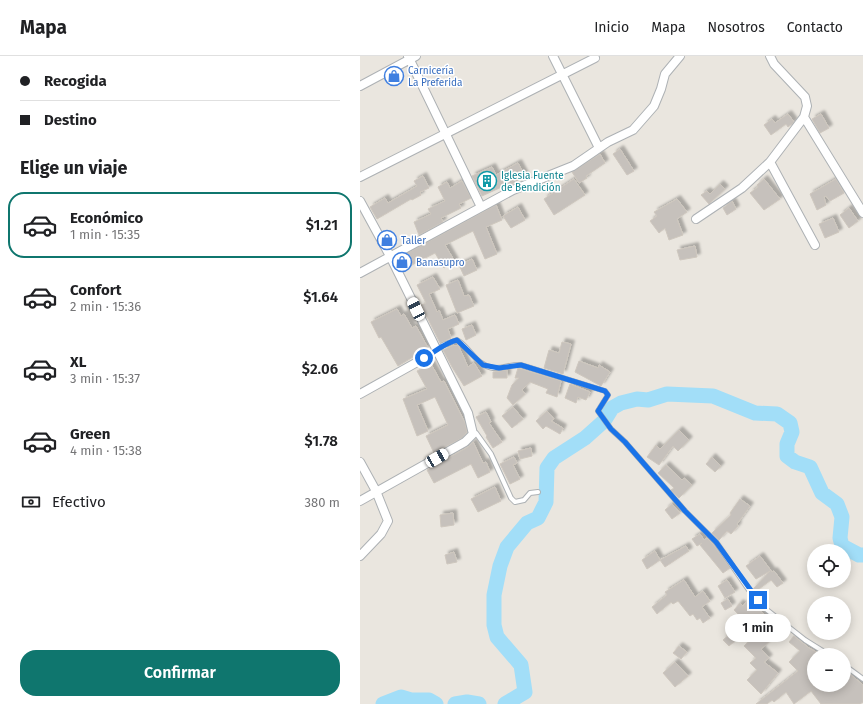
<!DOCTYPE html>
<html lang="es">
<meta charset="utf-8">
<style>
body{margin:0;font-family:"Fira Sans",sans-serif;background:#f2f2f2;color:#202124;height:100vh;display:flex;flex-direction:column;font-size:15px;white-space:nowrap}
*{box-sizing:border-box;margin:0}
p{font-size:13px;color:#757577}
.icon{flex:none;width:22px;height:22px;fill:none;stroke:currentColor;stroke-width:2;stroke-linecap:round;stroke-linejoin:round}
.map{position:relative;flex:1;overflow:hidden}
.panel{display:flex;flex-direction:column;background:#fff;width:360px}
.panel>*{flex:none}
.top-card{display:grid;align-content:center;height:88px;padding:0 20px;background:#fff}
.controls{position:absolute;left:447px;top:488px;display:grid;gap:8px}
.controls a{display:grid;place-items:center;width:44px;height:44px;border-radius:50%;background:#fff;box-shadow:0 2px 10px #0003;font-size:20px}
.end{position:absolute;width:18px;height:18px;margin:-9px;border:5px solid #1a73e8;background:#fff;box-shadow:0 0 0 2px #fff}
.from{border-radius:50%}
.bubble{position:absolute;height:28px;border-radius:14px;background:#fff;box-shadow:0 2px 10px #0003;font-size:13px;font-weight:600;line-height:28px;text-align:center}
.car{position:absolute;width:12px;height:24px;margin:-12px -6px;border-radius:5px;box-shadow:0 0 3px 1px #0007;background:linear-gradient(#fff 24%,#345 0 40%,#fff 0 76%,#345 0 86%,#fff 0)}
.top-card b{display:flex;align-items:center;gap:14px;height:38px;font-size:15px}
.top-card b+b{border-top:1px solid #e0e0e0}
.top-card i{width:10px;height:10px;background:#202124}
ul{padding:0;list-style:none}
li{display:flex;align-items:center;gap:12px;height:66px;margin:0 8px 6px;padding:0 12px;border:2px solid transparent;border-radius:16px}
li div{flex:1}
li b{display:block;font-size:15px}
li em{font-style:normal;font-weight:600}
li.current{border-color:#0f766e}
li>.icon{width:36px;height:36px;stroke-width:1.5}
h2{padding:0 20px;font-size:18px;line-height:48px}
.pay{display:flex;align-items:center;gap:10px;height:44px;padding:0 20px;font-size:15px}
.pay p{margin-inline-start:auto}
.action{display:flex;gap:8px;margin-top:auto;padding:8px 20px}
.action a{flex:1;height:46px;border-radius:16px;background:#0f766e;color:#fff;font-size:16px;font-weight:600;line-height:46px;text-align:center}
header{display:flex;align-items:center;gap:24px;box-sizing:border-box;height:56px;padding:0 20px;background:#fff;border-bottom:1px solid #e0e0e0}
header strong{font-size:19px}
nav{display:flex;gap:22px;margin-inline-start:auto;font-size:14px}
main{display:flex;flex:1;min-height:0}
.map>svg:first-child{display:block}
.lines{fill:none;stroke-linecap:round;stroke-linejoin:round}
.river{stroke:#a2def8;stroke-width:15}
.building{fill:#c6c1bc;stroke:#cec7be;filter:url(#shadow)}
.lane-casing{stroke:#adb1b4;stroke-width:6}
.street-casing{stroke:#adb1b4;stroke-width:10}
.lane{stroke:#fff;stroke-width:4}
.street{stroke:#fff;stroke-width:8}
.route{stroke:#1a73e8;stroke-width:5}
.labels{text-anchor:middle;stroke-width:3;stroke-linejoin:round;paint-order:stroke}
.shop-label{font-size:10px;fill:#366cbe;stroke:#fff;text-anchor:start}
.culture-label{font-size:10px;fill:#0d838f;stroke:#fff;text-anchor:start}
</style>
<header>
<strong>Mapa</strong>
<nav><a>Inicio</a><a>Mapa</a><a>Nosotros</a><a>Contacto</a></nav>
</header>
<main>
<section class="panel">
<div class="top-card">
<b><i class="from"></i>Recogida</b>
<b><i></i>Destino</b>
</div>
<h2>Elige un viaje</h2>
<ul>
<li class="current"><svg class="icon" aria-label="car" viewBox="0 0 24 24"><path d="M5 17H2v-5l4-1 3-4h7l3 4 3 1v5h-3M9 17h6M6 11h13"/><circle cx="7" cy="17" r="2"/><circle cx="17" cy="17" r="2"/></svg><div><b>Económico</b><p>1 min · 15:35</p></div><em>$1.21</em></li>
<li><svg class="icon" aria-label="car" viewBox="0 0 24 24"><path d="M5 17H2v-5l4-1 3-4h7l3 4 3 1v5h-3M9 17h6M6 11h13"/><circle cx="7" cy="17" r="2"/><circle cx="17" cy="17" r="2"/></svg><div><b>Confort</b><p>2 min · 15:36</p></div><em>$1.64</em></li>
<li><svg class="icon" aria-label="car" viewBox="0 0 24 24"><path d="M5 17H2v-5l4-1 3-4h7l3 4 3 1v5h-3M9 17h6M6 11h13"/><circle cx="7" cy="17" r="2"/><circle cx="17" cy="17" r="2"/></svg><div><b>XL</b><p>3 min · 15:37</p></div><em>$2.06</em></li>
<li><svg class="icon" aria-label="car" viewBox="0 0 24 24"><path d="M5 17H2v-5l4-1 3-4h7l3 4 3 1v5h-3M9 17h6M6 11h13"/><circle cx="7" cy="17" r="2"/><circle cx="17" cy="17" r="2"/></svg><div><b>Green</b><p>4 min · 15:38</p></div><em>$1.78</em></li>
</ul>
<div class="pay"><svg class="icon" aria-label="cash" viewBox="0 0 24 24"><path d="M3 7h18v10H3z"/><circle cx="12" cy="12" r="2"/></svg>Efectivo<p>380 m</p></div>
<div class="action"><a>Confirmar</a></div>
</section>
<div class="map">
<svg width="503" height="648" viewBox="0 0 503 648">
<defs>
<filter id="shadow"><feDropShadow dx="3.5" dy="-3.5" stdDeviation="1" flood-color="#0004"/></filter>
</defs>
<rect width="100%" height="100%" fill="#eae6df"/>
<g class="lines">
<!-- river -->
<path class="river" d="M23 648 41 641 51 644H69L76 648
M95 648 107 646 119 648
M145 648 165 636 161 609 137 581 134 569V539L140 510 147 491 167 467 178 462 186 446 187 412 194 402 225 382 244 365 252 352 261 347 277 343 288 344 307 338 353 340 395 357 417 358 430 367 432 376 427 388V400L435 406 450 411 462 437 477 448 482 461 480 482 482 490 499 499H503"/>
</g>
<!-- building -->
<path class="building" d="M428 58 434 66 432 68 428 71 426 68 411 79 404 69 412 63 415 67Z
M461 58 469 72 460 77 452 63Z
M260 93 274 115 267 119 253 98Z
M240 98 245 107 226 120 227 122 219 127 212 116Z
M158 107 165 120 147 131 146 129 122 140 112 120 132 111 136 119Z
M63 120 69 132 60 136 61 139 52 144 51 143 17 163 10 151 25 142 28 147 47 136 57 130 54 125Z
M214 123 225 139 194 159 184 143Z
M404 123 420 143 404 154 390 137 398 131 397 129Z
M476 123 484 137 470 145 466 140 464 141 466 149 457 154 450 138Z
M102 125 111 142 99 148 101 152 81 162 83 166 59 179 54 166 71 158 68 153 85 145 78 131 87 126 90 132Z
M360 128 365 133 349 148 341 139 347 135 350 138Z
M317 143 327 156 317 163 323 179 309 184 305 172 299 177 290 165 297 160 294 156Z
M372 145 376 153 367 159 363 152Z
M136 149 142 164 126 171 137 198 125 203 113 175 85 189 95 206 84 212 75 197 48 211 42 200Z
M158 151 165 164 151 172 143 160Z
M489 152 498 165 489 172 480 159Z
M473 162 479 176 465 182 459 168Z
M335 190 337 201 320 204 317 194Z
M112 203 117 214 104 220 99 209Z
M73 221 80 233 69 238 77 256 79 254 83 264 95 259 99 268 88 273 91 282 80 287 61 249 66 247 57 229Z
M98 224 104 240 109 239 114 250 97 257 86 229Z
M37 253 41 260 44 258 52 272 56 270 68 292 38 310 21 281 19 282 11 266Z
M112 269 116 279 106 284 102 273Z
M202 286 211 288 203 318 184 312 189 294 199 297Z
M94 289 95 290 98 289 108 311 114 307 122 320 104 330 92 311 83 294Z
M219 305 238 312 239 309 250 316 241 330 215 316Z
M71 308 81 326 84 325 105 367 107 376 102 382 74 397 66 380 88 369 75 341 57 349 68 375 57 380 43 343 67 333 57 315Z
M158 312 201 325 197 341 186 337 188 333 170 326 162 334 165 338 153 349 147 342 152 329 159 322H155Z
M147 314V322H133V316Z
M210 328 230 336 226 344 218 341 216 347 205 342Z
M153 351 163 363 152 372 142 360Z
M187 355 194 363 191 365 203 372 200 378 186 370 183 373 176 365Z
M126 356 131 366 129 367 142 386 133 392 126 381 127 380 116 361Z
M319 374 329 384 318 395 313 390 299 409 287 401 296 389 300 393Z
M113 386 123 407 126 406 130 416 118 422 111 408 74 427 67 414 108 391Z
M171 392 172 400 160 403 158 395Z
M154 401 157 407 153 409 160 423 150 428 140 408Z
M352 401 361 410 355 416 346 408Z
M306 409 322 424 324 422 332 429 319 442 311 434 314 432 298 417Z
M135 431 141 445 118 456 111 443Z
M380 443 390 450 377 468 378 470 371 478 367 475 359 484 352 477 371 459 370 457Z
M312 448 320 457 312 463 305 454Z
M93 457 94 469 81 471 80 459Z
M340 478 344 484 347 482 353 488 370 512 363 517 340 489 342 487 337 490 332 483Z
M326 490 329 495 305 511 300 504 287 513 282 504 295 495 300 504Z
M94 496 97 506 87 508 85 499Z
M400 500 412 516 414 515 423 527 417 531 411 524 395 536 393 533 410 515 396 523 386 510Z
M324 524 335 541 343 535 350 545 342 551 350 562 343 567 340 562 337 564 333 558 330 560 318 545 313 548 311 546 297 558 292 551 307 539 305 536Z
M367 524 375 536 365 542 358 530Z
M368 543 372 550 365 554 361 547Z
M388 544 408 562 395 575 374 554 380 547 383 550Z
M401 574 411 584 401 593 409 602 404 606 418 617 401 638 387 624 397 614 390 607 396 602 384 590Z
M370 578 375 585 369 590 363 584Z
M434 580 449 592 462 599H454V629H484V614L489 620 490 618 503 629V646L500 648H461L451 635 434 648 426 636 414 646 412 644 407 648H396L438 615 429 606 440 595 429 586Z
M319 590 327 596 321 603 313 597Z
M315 606 328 620 315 631 303 617Z"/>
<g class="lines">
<!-- lane casing -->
<g class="lane-casing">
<path id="lane" d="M77 295 83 289 97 284C111 292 115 309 133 312 143 313 151 308 161 309L245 335 248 339 238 355 251 373 265 386 325 455 356 486 389 534 407 554 445 584 469 599
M113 377H116L131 398 151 442 155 446 164 444 170 437 178 436
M484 609 503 623"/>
</g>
<!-- street casing -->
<g class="street-casing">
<path id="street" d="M48 0 121 151
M193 0 239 92
M0 30 56 0
M444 61 503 157
M410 106 455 189
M0 121 235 2
M0 145 30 200 108 357 113 378 105 386 0 445
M336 163 382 132 410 106 444 61 447 50 445 41 414 8 410 0
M0 217 153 134 213 110 248 86 273 74 294 50 301 33 305 18 320 0
M0 338 77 295
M0 406 16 435 28 465 21 478 0 500"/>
</g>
<!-- lane -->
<use href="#lane" class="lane"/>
<!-- street -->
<use href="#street" class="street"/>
</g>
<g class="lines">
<!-- route -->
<path class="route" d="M64 302C75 296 84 287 97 284L123 309 139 312 161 309 245 335 248 339 238 355 251 373 265 386 325 455 356 486 398 544"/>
</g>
<!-- icons -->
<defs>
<g id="shop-ring" transform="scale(1)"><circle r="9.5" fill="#fff" stroke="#3f7fe0" stroke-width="1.5"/><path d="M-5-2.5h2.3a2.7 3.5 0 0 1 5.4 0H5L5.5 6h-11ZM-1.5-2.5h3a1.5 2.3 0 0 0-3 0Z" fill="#3f7fe0"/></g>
<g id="building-ring" transform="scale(1)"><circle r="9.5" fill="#fff" stroke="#0f9aa8" stroke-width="1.5"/><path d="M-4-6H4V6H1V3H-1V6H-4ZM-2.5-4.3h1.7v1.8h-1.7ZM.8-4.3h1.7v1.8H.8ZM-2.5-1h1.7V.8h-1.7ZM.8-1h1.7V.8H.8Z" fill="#0f9aa8"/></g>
</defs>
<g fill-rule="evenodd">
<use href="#shop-ring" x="34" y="20"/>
<use href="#building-ring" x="127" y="125"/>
<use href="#shop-ring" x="27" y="184"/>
<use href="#shop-ring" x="42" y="206"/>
</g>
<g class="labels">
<!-- shop labels -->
<g class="shop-label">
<text x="48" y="18">Carnicería<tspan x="48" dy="12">La Preferida</tspan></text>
<text x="41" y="188">Taller</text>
<text x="56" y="210">Banasupro</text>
</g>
<!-- culture labels -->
<g class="culture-label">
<text x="141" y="123">Iglesia Fuente<tspan x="141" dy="12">de Bendición</tspan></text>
</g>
</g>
</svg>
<div class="controls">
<a><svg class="icon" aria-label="locate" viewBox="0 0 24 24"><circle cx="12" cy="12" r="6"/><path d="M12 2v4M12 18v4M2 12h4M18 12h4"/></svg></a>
<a>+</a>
<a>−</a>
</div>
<i class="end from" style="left:64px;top:302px"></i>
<i class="end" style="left:398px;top:544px"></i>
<div class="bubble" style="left:365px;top:558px;width:66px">1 min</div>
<i class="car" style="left:56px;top:253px;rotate:334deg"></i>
<i class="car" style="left:77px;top:402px;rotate:60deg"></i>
</div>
</main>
